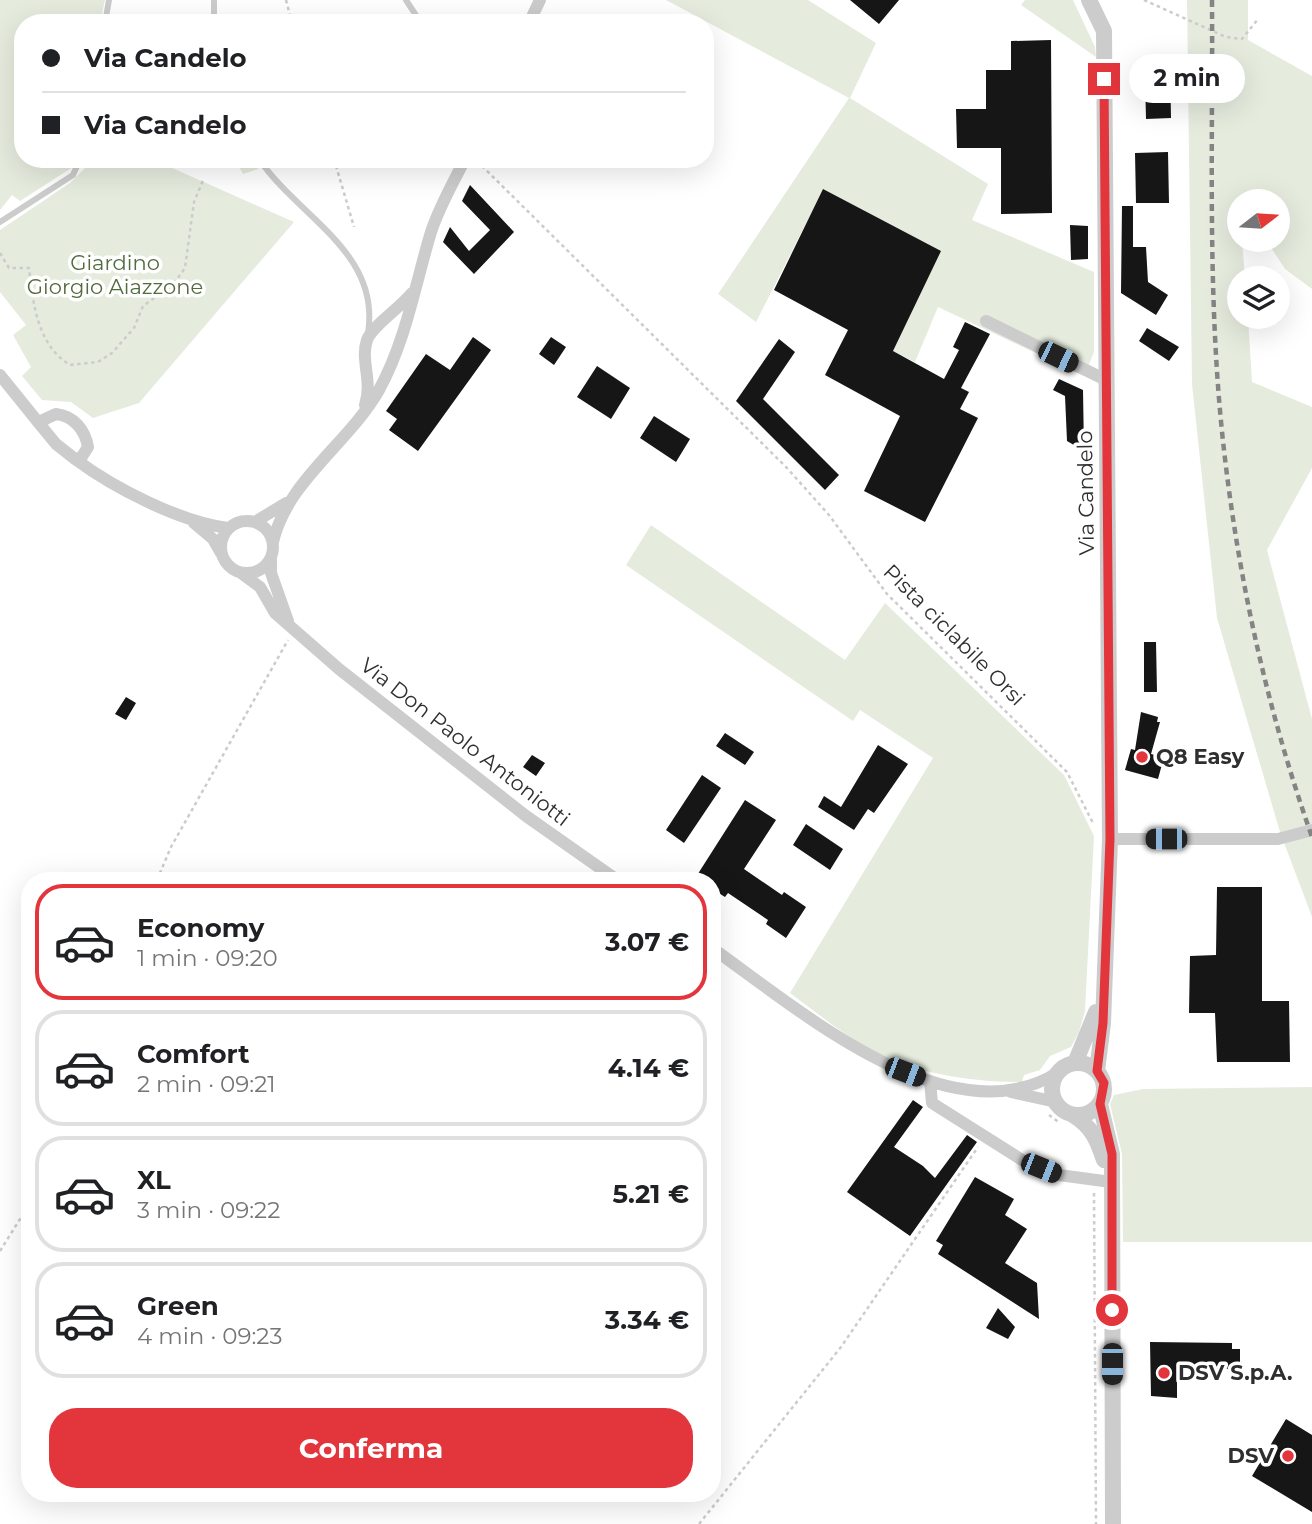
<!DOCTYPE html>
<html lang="it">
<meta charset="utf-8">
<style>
body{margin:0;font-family:Montserrat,sans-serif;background:#f6f6f6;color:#202124;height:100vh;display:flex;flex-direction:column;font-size:26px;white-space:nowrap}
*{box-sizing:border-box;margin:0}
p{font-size:23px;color:#757577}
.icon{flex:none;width:38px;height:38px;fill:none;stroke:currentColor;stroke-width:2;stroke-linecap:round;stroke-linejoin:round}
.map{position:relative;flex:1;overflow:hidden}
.side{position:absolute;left:21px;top:872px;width:700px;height:630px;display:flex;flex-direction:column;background:#fff;border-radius:28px;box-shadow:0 7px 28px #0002}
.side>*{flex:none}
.banner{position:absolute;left:14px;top:14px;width:700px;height:154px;border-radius:28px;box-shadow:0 7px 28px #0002;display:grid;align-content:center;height:154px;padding:0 28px;background:#fff}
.needle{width:46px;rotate:73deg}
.buttons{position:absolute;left:1227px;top:189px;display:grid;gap:14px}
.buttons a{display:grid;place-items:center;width:63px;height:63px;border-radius:50%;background:#fff;box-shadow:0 7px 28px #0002;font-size:35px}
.end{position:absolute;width:32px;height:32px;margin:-16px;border:9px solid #e3353c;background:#fff;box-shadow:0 0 0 4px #fff}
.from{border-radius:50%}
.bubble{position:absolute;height:49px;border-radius:24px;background:#fff;box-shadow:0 7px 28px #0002;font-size:23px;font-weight:700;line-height:49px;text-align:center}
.car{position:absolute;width:21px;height:42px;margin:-21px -10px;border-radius:9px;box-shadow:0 0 5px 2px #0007;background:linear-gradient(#222 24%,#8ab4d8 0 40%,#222 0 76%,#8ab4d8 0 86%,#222 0)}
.banner b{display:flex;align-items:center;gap:24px;height:66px;font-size:26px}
.banner b+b{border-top:2px solid #e0e0e0}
.banner i{width:18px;height:18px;background:#202124}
ul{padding:12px 0 0;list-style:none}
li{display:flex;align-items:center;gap:21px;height:116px;margin:0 14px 10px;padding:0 14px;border:4px solid #e0e0e0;border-radius:28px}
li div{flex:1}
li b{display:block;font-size:26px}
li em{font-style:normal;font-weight:700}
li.on{border-color:#e3353c}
li>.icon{width:63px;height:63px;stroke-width:1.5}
.cta{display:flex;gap:14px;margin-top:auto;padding:14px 28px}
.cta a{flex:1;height:80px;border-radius:28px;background:#e3353c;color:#fff;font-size:28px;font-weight:700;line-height:80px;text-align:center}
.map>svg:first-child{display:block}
.green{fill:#e5ecde}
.building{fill:#161616}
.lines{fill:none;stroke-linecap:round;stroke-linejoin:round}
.path{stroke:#ccc;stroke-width:2.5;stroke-dasharray:3.5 3.5;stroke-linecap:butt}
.service{stroke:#ccc;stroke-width:6}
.minor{stroke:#ccc;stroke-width:12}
.tertiary{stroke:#ccc;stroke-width:16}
.rail{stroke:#848484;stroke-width:4.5;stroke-dasharray:7 5;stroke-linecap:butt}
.route{stroke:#e3353c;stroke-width:9}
.poi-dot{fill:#e3353c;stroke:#fff;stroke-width:2.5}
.labels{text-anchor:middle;stroke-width:7;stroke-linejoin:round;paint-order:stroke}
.park-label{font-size:21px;fill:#516b3d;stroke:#fff}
.street-label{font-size:21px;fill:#2f2f2f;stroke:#fff}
.poi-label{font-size:21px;font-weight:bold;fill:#2f2f2f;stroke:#fff;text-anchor:start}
</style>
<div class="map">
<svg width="1312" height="1524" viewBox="0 0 1312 1524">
<rect width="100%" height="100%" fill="#fff"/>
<!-- green -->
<path class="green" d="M0 0H105L100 23H23V159H74L73 167 20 201 12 195 0 210Z
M666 0H808L876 43 850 98 988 184 972 220 1094 272V352L1084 376 938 307 915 362 893 351 823 190 756 322 718 294 849 98Z
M1025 0H1073L1095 47 1096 57 1021 5Z
M1187 0H1248V40L1312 76V289L1285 269 1266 240H1278V201H1239V240H1242L1245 278H1239V317H1248L1252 382 1312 407V468L1267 550 1312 719V917L1280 832 1217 618 1192 384Z
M94 159H152L294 222 139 403 93 418 71 402 42 400 22 376 31 367 13 335 26 325 0 292V230L70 183Z
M235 159H252L258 169 243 174Z
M651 525 845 660 885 603 1064 775 1094 836 1085 1011 1079 1032 1071 1047 1050 1056 1040 1070 1024 1075 1022 1082C969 1082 917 1074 870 1049 842 1034 816 1012 790 993L933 758 860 710 853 721 626 565Z
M1312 1087V1242H1123L1122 1154 1110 1104 1114 1095 1143 1089Z"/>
<!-- building -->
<path class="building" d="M850 0H899L879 24Z
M1051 40 1052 213 1001 214V148H957L956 109H986V70H1011V41Z
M1153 64H1170L1171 118 1146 119 1145 78H1154Z
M1168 152 1169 203H1136L1135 153Z
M470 185 514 232 474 274 443 242 450 227 469 251 490 230 462 201Z
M823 189 941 251 893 351 944 379 959 350 953 347 965 322 990 334 961 388 969 392 960 409 978 418 925 522 864 491 900 416 825 375 848 330 774 290Z
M1122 206H1133V247H1146L1148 282 1168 295 1156 315 1121 293Z
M1070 225 1088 226V259L1071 260Z
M1147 328 1179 347 1169 361 1139 341Z
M473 337 491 350 418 451 389 430 397 419 386 411 426 354 450 370Z
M551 337 566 347 554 365 539 354Z
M779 339 795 352 763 399 839 475 825 490 736 401Z
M597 366 630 388 611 419 577 397Z
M1059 379 1083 390 1084 451 1067 441 1065 396 1053 390Z
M654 416 690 439 676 462 640 438Z
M1144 642H1156L1157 692H1144Z
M126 697 136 703 126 720 115 714Z
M1141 712 1158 717 1157 722H1160L1151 754 1164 757 1158 779 1125 770 1131 749 1135 750Z
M725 733 754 752 745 765 716 746Z
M878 745 908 764 874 813 868 809 854 830 818 807 824 796 841 807Z
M532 755 545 763 536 776 523 767Z
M702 775 721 788 684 843 666 830Z
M745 800 776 820 744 869 782 895 784 892 806 907 786 938 766 924 768 920 728 893 725 897 712 889V880H694Z
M806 824 843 849 830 870 793 845Z
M1217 887H1262V1001H1289L1290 1062H1217L1215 1013H1189L1190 956 1216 955Z
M913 1100 923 1107 894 1147 923 1166 935 1178 967 1135 977 1142 910 1236 847 1192Z
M975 1177 1014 1199 1005 1215 1027 1229 1005 1263 1037 1283 1039 1319 938 1254 943 1245 936 1241Z
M998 1308 1015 1327 1008 1339 986 1328Z
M1150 1342 1232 1343V1349H1240V1364H1232V1369H1177V1398L1151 1396Z
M1286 1419 1312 1435V1512L1252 1476Z"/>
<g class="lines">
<!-- path -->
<path class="path" d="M286 0 292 23
M1144 0 1226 37 1242 39 1258 19
M334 159 354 227
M477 161 787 468 829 515 887 594 1067 772 1094 825
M0 253 9 268H29C33 303 37 345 70 365L98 362 112 353 134 328 143 306 173 285 185 268 194 202 204 178
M157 880 171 847 288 640
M1049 1115 1060 1123
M1094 1193 1096 1524
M0 1251 30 1203
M699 1524 841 1347 978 1147"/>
<!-- service -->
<path class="service" d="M214 0V23
M406 0 421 23
M105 23 109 0
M259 159C298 217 381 252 368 333
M0 222 73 175 80 159"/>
<!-- minor -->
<path class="minor" d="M529 23 540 0
M986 321 1106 380
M0 375 42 427
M365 405C373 380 360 361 367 340 372 326 400 308 412 293
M56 414C74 416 85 430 88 447L81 458 75 459 56 444 42 427 43 420Z
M75 459C114 488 180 522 228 528
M221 547a26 26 0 1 1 52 0a26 26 0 1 1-52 0Z
M255 522 286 503
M194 523 213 539 221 553
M273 542C287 481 349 443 379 390 406 341 415 285 431 232 439 207 453 183 465 159
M271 558V573L288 621
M241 573 260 587 275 613 339 669 526 816 617 880
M1110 839H1278L1312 830
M712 948C797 1008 949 1140 1057 1073
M930 1081 932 1103 1022 1160 1059 1175 1111 1182
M1011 1092 1056 1102"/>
<!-- tertiary -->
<path class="tertiary" d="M1089 0 1104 31 1110 839 1103 1023 1097 1071
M1052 1089a26 26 0 1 1 52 0a26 26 0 1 1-52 0Z
M1075 1063 1096 1012
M1100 1104 1112 1154 1113 1524
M1073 1115C1092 1127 1097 1139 1104 1160"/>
<!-- rail -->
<path class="rail" d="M1212 0C1213 150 1207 302 1224 450 1239 583 1268 712 1312 837"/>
</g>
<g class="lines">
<!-- route -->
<path class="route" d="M1104 79 1110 839 1103 1023 1097 1071 1104 1083 1100 1104 1112 1154V1310"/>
</g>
<!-- markers -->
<g class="poi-dot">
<circle cx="1142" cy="757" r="7"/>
<circle cx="1164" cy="1373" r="7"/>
<circle cx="1288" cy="1456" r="7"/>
</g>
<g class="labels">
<!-- park labels -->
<g class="park-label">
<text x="115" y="270">Giardino<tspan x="115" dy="24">Giorgio Aiazzone</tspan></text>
</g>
<!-- street labels -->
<g class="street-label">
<text transform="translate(1086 493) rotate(-91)" y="7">Via Candelo</text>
<text transform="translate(954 635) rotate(45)" y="7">Pista ciclabile Orsi</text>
<text transform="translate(465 742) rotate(38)" y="7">Via Don Paolo Antoniotti</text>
</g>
<!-- poi labels -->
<g class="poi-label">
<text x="1156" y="764">Q8 Easy</text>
<text x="1178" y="1380">DSV S.p.A.</text>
<text x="1274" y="1463" text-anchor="end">DSV</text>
</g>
</g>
</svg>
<div class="buttons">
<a><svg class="needle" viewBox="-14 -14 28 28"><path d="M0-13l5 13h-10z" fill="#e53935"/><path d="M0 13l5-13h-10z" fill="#757577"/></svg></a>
<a><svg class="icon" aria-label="layers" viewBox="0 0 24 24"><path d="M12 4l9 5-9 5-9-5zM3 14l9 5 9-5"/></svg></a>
</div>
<i class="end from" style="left:1112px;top:1310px"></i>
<i class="end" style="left:1104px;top:79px"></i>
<div class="bubble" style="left:1129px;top:54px;width:116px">2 min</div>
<i class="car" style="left:1058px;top:357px;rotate:116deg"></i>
<i class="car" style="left:1166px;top:839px;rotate:270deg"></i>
<i class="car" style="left:905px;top:1072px;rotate:111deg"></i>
<i class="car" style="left:1041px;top:1168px;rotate:112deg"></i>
<i class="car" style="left:1112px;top:1364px;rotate:180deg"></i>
<div class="banner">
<b><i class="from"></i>Via Candelo</b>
<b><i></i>Via Candelo</b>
</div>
<section class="side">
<ul>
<li class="on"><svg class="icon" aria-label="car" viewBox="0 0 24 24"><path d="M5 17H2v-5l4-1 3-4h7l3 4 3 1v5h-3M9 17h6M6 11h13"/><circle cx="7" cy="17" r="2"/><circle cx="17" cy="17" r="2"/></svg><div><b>Economy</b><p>1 min · 09:20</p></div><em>3.07 €</em></li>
<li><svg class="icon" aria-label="car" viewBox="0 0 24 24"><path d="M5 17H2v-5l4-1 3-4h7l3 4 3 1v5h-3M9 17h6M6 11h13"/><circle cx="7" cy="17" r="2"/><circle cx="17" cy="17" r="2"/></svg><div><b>Comfort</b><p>2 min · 09:21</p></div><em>4.14 €</em></li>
<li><svg class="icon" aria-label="car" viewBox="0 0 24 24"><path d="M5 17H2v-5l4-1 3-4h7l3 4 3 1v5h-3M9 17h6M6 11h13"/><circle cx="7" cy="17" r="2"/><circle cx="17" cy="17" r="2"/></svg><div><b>XL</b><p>3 min · 09:22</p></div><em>5.21 €</em></li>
<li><svg class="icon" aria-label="car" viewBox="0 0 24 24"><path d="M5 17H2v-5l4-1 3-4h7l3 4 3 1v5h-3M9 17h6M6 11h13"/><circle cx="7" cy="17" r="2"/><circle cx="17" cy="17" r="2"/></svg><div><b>Green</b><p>4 min · 09:23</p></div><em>3.34 €</em></li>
</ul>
<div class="cta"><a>Conferma</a></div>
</section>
</div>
